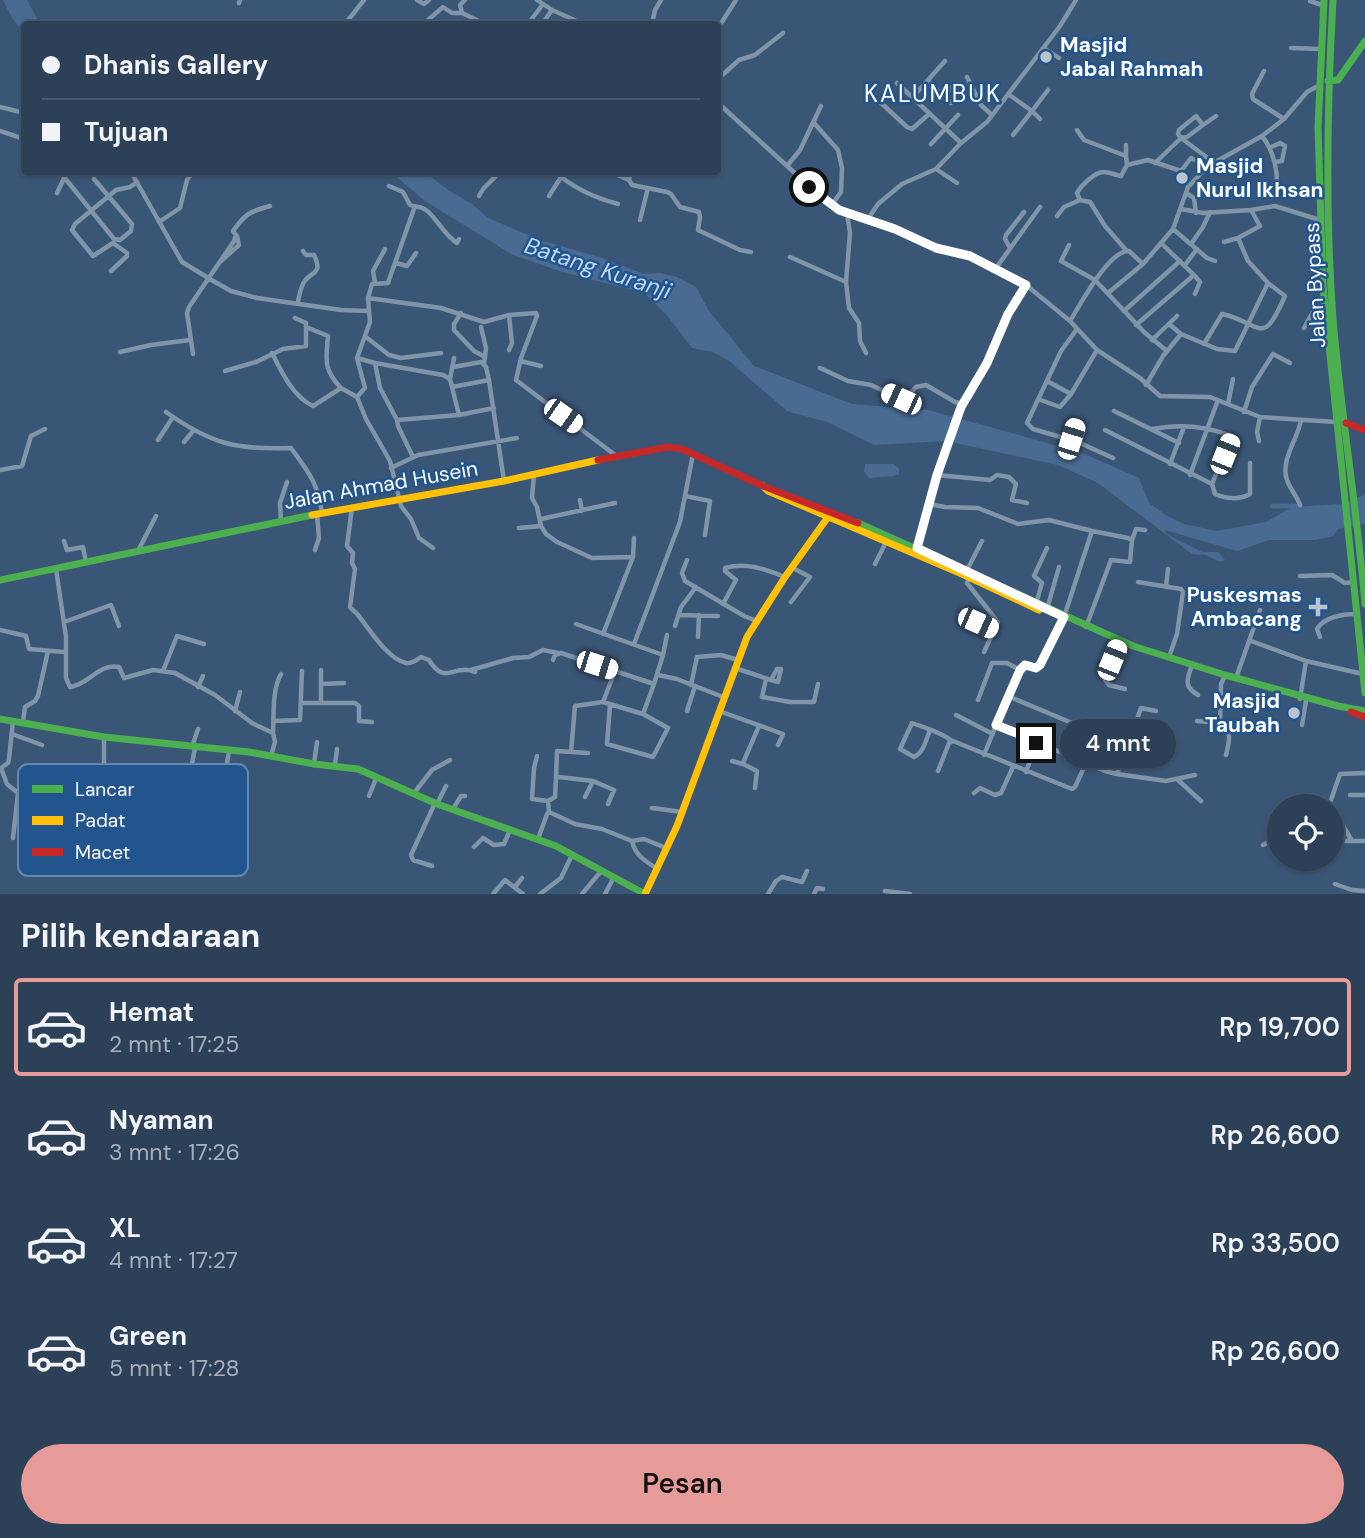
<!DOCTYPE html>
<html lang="id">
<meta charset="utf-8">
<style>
body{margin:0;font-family:"DM Sans",sans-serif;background:#34475e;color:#f1f3f6;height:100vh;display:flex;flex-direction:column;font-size:26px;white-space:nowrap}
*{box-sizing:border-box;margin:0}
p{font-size:23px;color:#a6afba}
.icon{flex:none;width:38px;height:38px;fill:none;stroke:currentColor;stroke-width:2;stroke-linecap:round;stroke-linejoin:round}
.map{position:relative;height:894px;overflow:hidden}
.drawer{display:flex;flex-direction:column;background:#2c4058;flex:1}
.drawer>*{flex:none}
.guide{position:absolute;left:21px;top:21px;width:700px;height:154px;border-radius:7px;box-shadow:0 2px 5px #0004,0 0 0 2px #48596e;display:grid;align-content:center;height:154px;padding:0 21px;background:#2c4058}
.controls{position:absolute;left:1267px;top:794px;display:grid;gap:14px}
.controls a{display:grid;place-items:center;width:77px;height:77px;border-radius:50%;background:#2c4058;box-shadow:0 2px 5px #0004,0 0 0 2px #48596e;font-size:35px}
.end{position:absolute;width:32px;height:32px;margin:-16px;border:9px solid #fff;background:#111;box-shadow:0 0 0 4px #111}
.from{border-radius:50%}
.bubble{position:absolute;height:49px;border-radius:24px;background:#2c4058;box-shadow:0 2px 5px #0004,0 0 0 2px #48596e;font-size:23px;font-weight:600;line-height:49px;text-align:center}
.car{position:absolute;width:21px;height:42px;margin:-21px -10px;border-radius:9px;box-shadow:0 0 5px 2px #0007;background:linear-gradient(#fff 24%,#345 0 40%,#fff 0 76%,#345 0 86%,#fff 0)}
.guide b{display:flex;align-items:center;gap:24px;height:66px;font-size:26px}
.guide b+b{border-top:2px solid #48596e}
.guide i{width:18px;height:18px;background:#f1f3f6}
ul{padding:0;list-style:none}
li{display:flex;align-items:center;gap:21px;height:98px;margin:0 14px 10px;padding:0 7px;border:4px solid transparent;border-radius:7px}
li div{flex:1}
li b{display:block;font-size:26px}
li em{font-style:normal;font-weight:600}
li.on{border-color:#e69b98}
li>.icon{width:63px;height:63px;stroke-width:1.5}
h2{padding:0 21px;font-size:32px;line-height:84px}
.primary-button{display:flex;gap:14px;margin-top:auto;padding:14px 21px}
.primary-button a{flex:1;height:80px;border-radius:42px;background:#e69b98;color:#111;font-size:28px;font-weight:600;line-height:80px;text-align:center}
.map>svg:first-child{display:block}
.water{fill:#496b92}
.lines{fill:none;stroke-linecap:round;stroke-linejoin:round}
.canal{stroke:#496b92;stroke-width:4.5}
.street{stroke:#8195a9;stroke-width:4.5}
.fast{stroke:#4caf50;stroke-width:7}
.slow{stroke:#ffc107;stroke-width:7}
.jam{stroke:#c62828;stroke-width:7}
.route{stroke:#fff;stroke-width:9}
.poi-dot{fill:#bac4cf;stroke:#22558e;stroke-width:2.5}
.labels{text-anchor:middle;stroke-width:5;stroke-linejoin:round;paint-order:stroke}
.poi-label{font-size:21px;font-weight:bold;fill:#fff;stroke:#22558e;text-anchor:start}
.street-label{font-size:21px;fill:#fff;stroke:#22558e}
.water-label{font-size:23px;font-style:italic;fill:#bdd7f3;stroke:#22558e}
.quarter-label{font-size:24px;letter-spacing:2px;fill:#fff;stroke:#22558e}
.key{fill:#22558e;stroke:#6488b0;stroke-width:2}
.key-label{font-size:19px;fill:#fff}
</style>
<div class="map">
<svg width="1365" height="894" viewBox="0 0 1365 894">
<rect width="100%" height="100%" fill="#3a5676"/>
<!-- water -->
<path class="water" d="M3 0H27L40 24H24V34L12 18Z
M391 172H425L448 190 472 204 488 218 540 240 602 258 644 274 660 273 677 277 696 287 709 311 754 366 852 404 928 410 1080 452 1139 478 1149 503 1167 516 1184 524 1217 531 1266 522 1292 507 1344 504 1365 494V523L1338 529 1333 536 1315 540H1269L1237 551 1165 530 1166 534 1202 552H1218L1225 560 1220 562 1206 555 1192 554 1098 483 1058 465 946 441 874 445 827 422 787 411 729 361 713 352 692 348 666 314 644 293 566 273 513 255 425 201Z
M865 464H894L899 469V474L893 476 869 478 864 471Z"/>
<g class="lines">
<!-- canal -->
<path class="canal" d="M1272 506H1300"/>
<!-- street -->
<path class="street" d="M417 0 424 4 429 0
M465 0 460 5 462 13 485 24
M537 0 552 10 581 23 602 24
M1310 1 1322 5
M239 3 240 0
M428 20 443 7 452 13H462
M345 24 364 0
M528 24 543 4
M542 24 552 10
M652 24 655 10 661 0
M718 28 736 0
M1044 48 1059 58
M1291 48 1321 49
M1264 71 1252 94 1253 99 1284 119
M967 77 981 105 992 115
M718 79 739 60 755 55 783 33
M928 81 951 103
M897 83 961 143
M1008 94 1032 111 1013 135
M944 97 953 86
M912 98 945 61
M880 102 907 127 912 129 929 114
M718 103 831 206 847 214 895 229 936 248 969 256 1026 285 1008 314 987 363 961 407 937 475 917 548
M0 107 24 113
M1040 119 1032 111 1048 90
M814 123 838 150 842 168 841 192 831 206
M1203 125 1216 116
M1077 130 1084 140 1126 156 1127 165
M0 131 24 139
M1262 136C1273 150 1277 166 1277 184L1269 187 1270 191
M931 144 958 115
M1126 145V156
M1271 147 1280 143 1285 146 1282 161 1275 162
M1155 163 1181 138 1187 137 1203 125 1196 116 1179 130 1178 134 1181 138 1213 162
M787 166 800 150 821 106
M936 169 957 183
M131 172 182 262 215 282 231 291 257 298 341 310 368 311
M564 172 561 177C580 191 596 198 618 204
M610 172 629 180
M631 172 629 180 632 185 667 192 671 194 680 207 699 212 700 217 698 230 740 250 751 252
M40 173 41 172
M64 177 114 239 120 240 131 231 132 224 94 179
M389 186 403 192 410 205C415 207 421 206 426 210 437 218 443 234 457 243L459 239
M57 193 67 172
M1186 193 1194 198 1196 213
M479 196 483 189 500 172
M549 196 561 177 556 172
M1251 210 1275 206 1320 220
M847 214 850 233 846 282 849 308 859 323 860 341 866 353
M1057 216 1064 207 1080 200
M868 219 878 204 902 184 936 169 961 143 987 122 1060 26 1076 0
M640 220 648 188
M159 222 180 208 187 180 192 173
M1173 229 1207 258 1215 261
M1224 242 1238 238
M1191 244 1203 227 1210 212
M1069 245 1061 261 1095 280 1144 332 1167 351
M1010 248 1005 239 1006 235 1024 212
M1126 250 1105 226 1090 202 1080 200 1077 193C1081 186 1094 172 1104 172 1109 172 1115 175 1121 176L1127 165 1148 160 1181 171 1191 158 1199 162 1206 168
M790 257 846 282
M221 261 239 245 237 236
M396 263 407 266 416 253
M1185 265 1197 249
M996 268 1040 207
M111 271 127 256V253L113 243 93 256 72 230 75 224 116 190 130 187 137 182
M1194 275 1200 282 1195 294
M375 283 373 271 385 249
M1026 285 1070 321 1097 350 1140 378 1160 396 1210 397 1260 417 1336 422
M1108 293 1143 264
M368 298 441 308 484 322 509 315 536 313 537 316 521 358 516 380 615 455
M298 302C299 296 300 290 303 284 310 270 324 276 314 255H306L303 251
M1124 311 1180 261
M461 313 454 324V330L474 351 485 357
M509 315 512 343 509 350
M1070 321C1080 305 1109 250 1129 251L1143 264 1173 229 1188 187 1208 166 1262 136 1284 119 1307 92 1320 85
M1169 324 1181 334
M1136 325 1194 275 1162 244
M306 327 328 336C326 360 323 369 341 388
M481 327 486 348 484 364
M1304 328 1315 308 1324 307
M1077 329 1061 351 1027 423 1033 429 1067 439H1071L1076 423 1084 428 1080 443 1113 458
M366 337 389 355 401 358 441 353
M1152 340 1177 316
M1204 344 1222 314C1262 323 1262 349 1285 296L1268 283
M120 352 151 345 190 340
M272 353C281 371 293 397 313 406L341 388 357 397 366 419 390 461 401 506 411 519 419 538 433 548
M193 354 187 313 189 307 234 241 236 235 233 231C246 213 249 212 270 206
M357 358 375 363 380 388 397 420 459 415 494 408
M520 361 541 366
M375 363 443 375 450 379 452 387 489 380 504 481
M453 367 481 362 486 367 489 380
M820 368 848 381 871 385 901 399 906 398 916 387 926 385 955 402 963 404
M225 371 256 362 283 349 306 346V323L295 318
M450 379 454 358
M1047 381 1071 394 1097 350
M1146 385 1163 356 1181 334 1217 349 1235 351 1268 283 1248 261 1238 238 1260 226 1251 210 1203 213 1181 209
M452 387 459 415
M357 397 365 388 357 358 370 322 368 298 372 284 388 283 389 280 415 206
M1038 399 1060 407 1071 394
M1228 404 1233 379
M1114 411 1179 443
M166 412C211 444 236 450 291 448 309 473 317 481 322 513
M1244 412 1252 387 1273 354 1290 363
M397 420 398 426 413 457
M1152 429C1178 424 1205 426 1229 435L1230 440 1212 484
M1105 430 1212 484 1215 494C1226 499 1240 500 1250 494V463
M158 440 173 417
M1259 441 1257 432 1260 417
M184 442 193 431
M1170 464 1184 427
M391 468 418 455 517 438
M0 470 22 466 31 436 45 429
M534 474 532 498 537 507 541 526 546 534 557 542 592 558 633 557
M937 475 990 480 997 475 1009 477 1016 484 1012 500 1027 503
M1190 475 1218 400
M685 496 710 501 705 535
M580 500 582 511
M929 504 945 507 978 508 1018 524 1049 520 1092 531 1064 617 1042 663 1036 668 1027 665 1023 667 1010 697 1084 728
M1300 505C1297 496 1290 489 1287 480 1280 460 1298 439 1301 420
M352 507 347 546 353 553 352 563 355 569 350 607C352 610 356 612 358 615 368 627 387 659 406 663 411 664 417 660 421 657L429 660C446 687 452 663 475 672
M541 519 615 503
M281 522 280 503 287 482
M519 528 541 526
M1132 540 1136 529 1145 530
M64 541 67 550 83 547 86 562
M315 550 319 538 317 514
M138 551 156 516
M687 560 682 573 685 581 744 616 757 621
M875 564 886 542
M56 569 66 637V678L70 687C88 685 99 663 119 667L124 678 153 670 175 673 215 695 252 723 273 733 275 742 271 756
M967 570 982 541
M1300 576 1332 575 1345 583 1353 582
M969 578 967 583 998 622 984 652
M1138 582 1181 589 1183 592 1177 634 1169 657
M1166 587 1168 569
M791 602 810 577 793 568
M723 604 736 580 725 571V568C746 562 765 569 785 577
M1036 604 1042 583 1034 576 1047 548
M1047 609 1059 567
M679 615 718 616
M960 615 995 631
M64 622 111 605 119 626
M675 626 681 607 696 587
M1086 627 1111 560 1130 562 1132 540 1128 538 1092 531
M0 630 26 636 29 649 64 652
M603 634 633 557 634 538
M698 637 699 615
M1320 637 1317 629C1324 617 1343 614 1356 614
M1251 641 1306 661 1363 674
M1119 643 1105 680 1109 685 1125 689
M634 644 680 522 693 454
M663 655 667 635
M553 660 555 655 561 653 654 684 663 655 576 624
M735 668 771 680 777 669H781L778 682 771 680
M1191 668C1186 682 1185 687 1198 695
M471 670 513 658 529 657 543 650 558 653
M163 671 177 636 204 644
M658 675 677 679 723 697
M1236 678 1260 610
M766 679 762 697 790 702H814L818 684
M321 684 344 683
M691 685 697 657 721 655 738 660
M198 687 203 676
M1010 697 996 725 1105 771 1117 774 1141 708 1156 711
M1300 699 1306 661
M978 700 992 663H1007L1020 670
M603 702 615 671
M301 703H355L359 706V721L372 722
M321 703V670
M610 705 607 744 653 757 668 728 643 714
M235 711 240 692
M687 711 695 686
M719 711 783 734 778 745
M956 715 993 734
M274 721 300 720 302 671
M1197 721 1220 723 1221 684 1224 678
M23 722 25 707 35 701 38 696 48 651
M1220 723C1233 730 1229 743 1226 755
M1302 725 1306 701
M1134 727 1149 731
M930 730C926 740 924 752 914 757L900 749 912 723C925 728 941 732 952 741
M273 733C274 715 272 689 281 674
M12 734 42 745
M192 747 198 729
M1126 750 1144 755
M571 752 575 706 603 702 643 714 654 684
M984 755 996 725
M537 756 534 768 532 799 548 801 549 812 547 814 538 839
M732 761 743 764 757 771 755 788
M743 763 759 726
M314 764 317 742
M335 765 337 749
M104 766 124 772
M1 768 7 784 18 793 13 838
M1 768 8 763 9 759 13 721
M938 771 949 743 953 741 1072 789 1075 787 1086 763
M1026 772 1037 741
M186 774 191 769 195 748
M1117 774 1166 781 1195 775
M556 778 557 751 588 753
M1178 780 1201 801
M217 783 226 769 229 751
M414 793 432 770 450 760
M974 793 980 788 995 795 1001 793 1013 767
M104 795V737
M1350 795H1365
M90 796 98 794 104 796 125 816 164 846 196 859
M369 796 377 776
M585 797 593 781
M548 801 555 797 556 778 559 777 593 781 614 790 608 804
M437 804 446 786
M115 806 129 791
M652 808 682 812
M453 809 461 796H465
M549 812 575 824 602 829 632 841
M125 816 108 859 127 869
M91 817 107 800
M1332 841H1365
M1352 841 1330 803 1340 774 1365 773
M1263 845 1279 837
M474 847 483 838 494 845 504 844 510 830
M160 866 168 848
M432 866 413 860 411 855 435 803
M656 868C645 861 635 855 632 841L644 839 666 848
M175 870 182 854
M1335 884 1352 890 1365 891
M515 887 522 878
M885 891 910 894
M493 894 505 880 523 894
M540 894 561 878 572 855
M582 894 602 870
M605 894 614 877
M768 894 776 881 782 877 802 882 807 871
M814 894 817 888 823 889"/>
<!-- fast -->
<path class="fast" d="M1324 0 1318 127 1323 287 1365 693
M1333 0C1327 106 1325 213 1333 319 1341 414 1357 509 1365 604
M1328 81 1338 80 1365 41
M858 523 1133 646 1225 675 1338 706 1365 711
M0 580 312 515
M0 719 104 737 249 752 314 764 358 769 437 804 556 846 645 894"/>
<!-- slow -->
<path class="slow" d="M763 486 768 491 962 574 1039 610
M312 515 504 481 598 460
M645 894 677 826 747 637 785 577 828 517"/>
<!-- jam -->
<path class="jam" d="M1346 423 1365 430
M598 460 668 447 682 449 763 486 858 523
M1351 712 1365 717"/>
</g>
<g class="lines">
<!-- route -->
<path class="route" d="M809 187 839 210 895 229 936 248 970 256 1026 285 1008 314 987 363 961 407 937 475 917 548 1064 617 1040 665 1036 668 1025 665 1020 670 996 725 1037 741 1036 743"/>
</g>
<!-- markers -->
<g class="poi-dot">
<circle cx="1046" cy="57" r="7"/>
<circle cx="1182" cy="178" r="7"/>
<path d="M1314.5 596.5h7v7h7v7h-7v7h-7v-7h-7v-7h7z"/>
<circle cx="1294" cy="713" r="7"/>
</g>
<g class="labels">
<!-- poi labels -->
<g class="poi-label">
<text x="1060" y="52">Masjid<tspan x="1060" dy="24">Jabal Rahmah</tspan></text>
<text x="1196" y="173">Masjid<tspan x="1196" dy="24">Nurul Ikhsan</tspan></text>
<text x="1302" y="602" text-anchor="end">Puskesmas<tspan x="1302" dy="24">Ambacang</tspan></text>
<text x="1280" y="708" text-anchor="end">Masjid<tspan x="1280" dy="24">Taubah</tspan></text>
</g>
<!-- street labels -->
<g class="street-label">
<text transform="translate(1315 285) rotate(-93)" y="7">Jalan Bypass</text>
<text transform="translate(381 485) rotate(-10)" y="7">Jalan Ahmad Husein</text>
</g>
<!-- water labels -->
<g class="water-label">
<text transform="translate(598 268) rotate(18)" y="8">Batang Kuranji</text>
</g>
<!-- quarter labels -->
<g class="quarter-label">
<text x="933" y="102">KALUMBUK</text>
</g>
</g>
<!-- legend -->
<rect x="18" y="764" width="230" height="112" rx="10" class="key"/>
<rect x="32" y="785" width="31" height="8" fill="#4caf50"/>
<rect x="32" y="816" width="31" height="9" fill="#ffc107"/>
<rect x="32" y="848" width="31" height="8" fill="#c62828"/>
<g class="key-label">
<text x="75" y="796">Lancar</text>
<text x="75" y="827">Padat</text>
<text x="75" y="859">Macet</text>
</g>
</svg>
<div class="controls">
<a><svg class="icon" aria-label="locate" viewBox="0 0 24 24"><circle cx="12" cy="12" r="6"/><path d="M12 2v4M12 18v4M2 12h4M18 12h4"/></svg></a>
</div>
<i class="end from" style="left:809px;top:187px"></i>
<i class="end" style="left:1036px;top:743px"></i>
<div class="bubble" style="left:1060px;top:719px;width:116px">4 mnt</div>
<i class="car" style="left:901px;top:399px;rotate:295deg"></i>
<i class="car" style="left:563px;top:416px;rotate:125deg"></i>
<i class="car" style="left:1071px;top:439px;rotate:17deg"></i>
<i class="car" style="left:1225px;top:454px;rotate:22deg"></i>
<i class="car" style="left:978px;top:623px;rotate:114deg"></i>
<i class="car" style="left:1112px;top:660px;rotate:22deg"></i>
<i class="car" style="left:597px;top:665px;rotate:108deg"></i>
<div class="guide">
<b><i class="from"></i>Dhanis Gallery</b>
<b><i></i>Tujuan</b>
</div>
</div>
<section class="drawer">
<h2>Pilih kendaraan</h2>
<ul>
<li class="on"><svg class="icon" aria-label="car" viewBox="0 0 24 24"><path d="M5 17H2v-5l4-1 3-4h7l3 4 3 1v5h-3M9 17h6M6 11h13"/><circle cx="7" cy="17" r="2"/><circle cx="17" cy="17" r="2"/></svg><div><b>Hemat</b><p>2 mnt · 17:25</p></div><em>Rp 19,700</em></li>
<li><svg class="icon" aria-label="car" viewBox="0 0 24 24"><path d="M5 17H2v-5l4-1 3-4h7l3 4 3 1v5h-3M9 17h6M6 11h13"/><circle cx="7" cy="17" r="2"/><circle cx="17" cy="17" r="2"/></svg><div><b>Nyaman</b><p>3 mnt · 17:26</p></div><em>Rp 26,600</em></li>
<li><svg class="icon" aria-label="car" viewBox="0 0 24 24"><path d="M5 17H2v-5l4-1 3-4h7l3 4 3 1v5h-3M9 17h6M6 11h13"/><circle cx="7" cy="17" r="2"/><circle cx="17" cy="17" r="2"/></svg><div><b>XL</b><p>4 mnt · 17:27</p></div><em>Rp 33,500</em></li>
<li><svg class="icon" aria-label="car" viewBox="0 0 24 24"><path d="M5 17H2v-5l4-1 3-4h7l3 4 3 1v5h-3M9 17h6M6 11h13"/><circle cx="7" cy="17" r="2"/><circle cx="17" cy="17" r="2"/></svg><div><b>Green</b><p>5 mnt · 17:28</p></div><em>Rp 26,600</em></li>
</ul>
<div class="primary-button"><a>Pesan</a></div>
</section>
